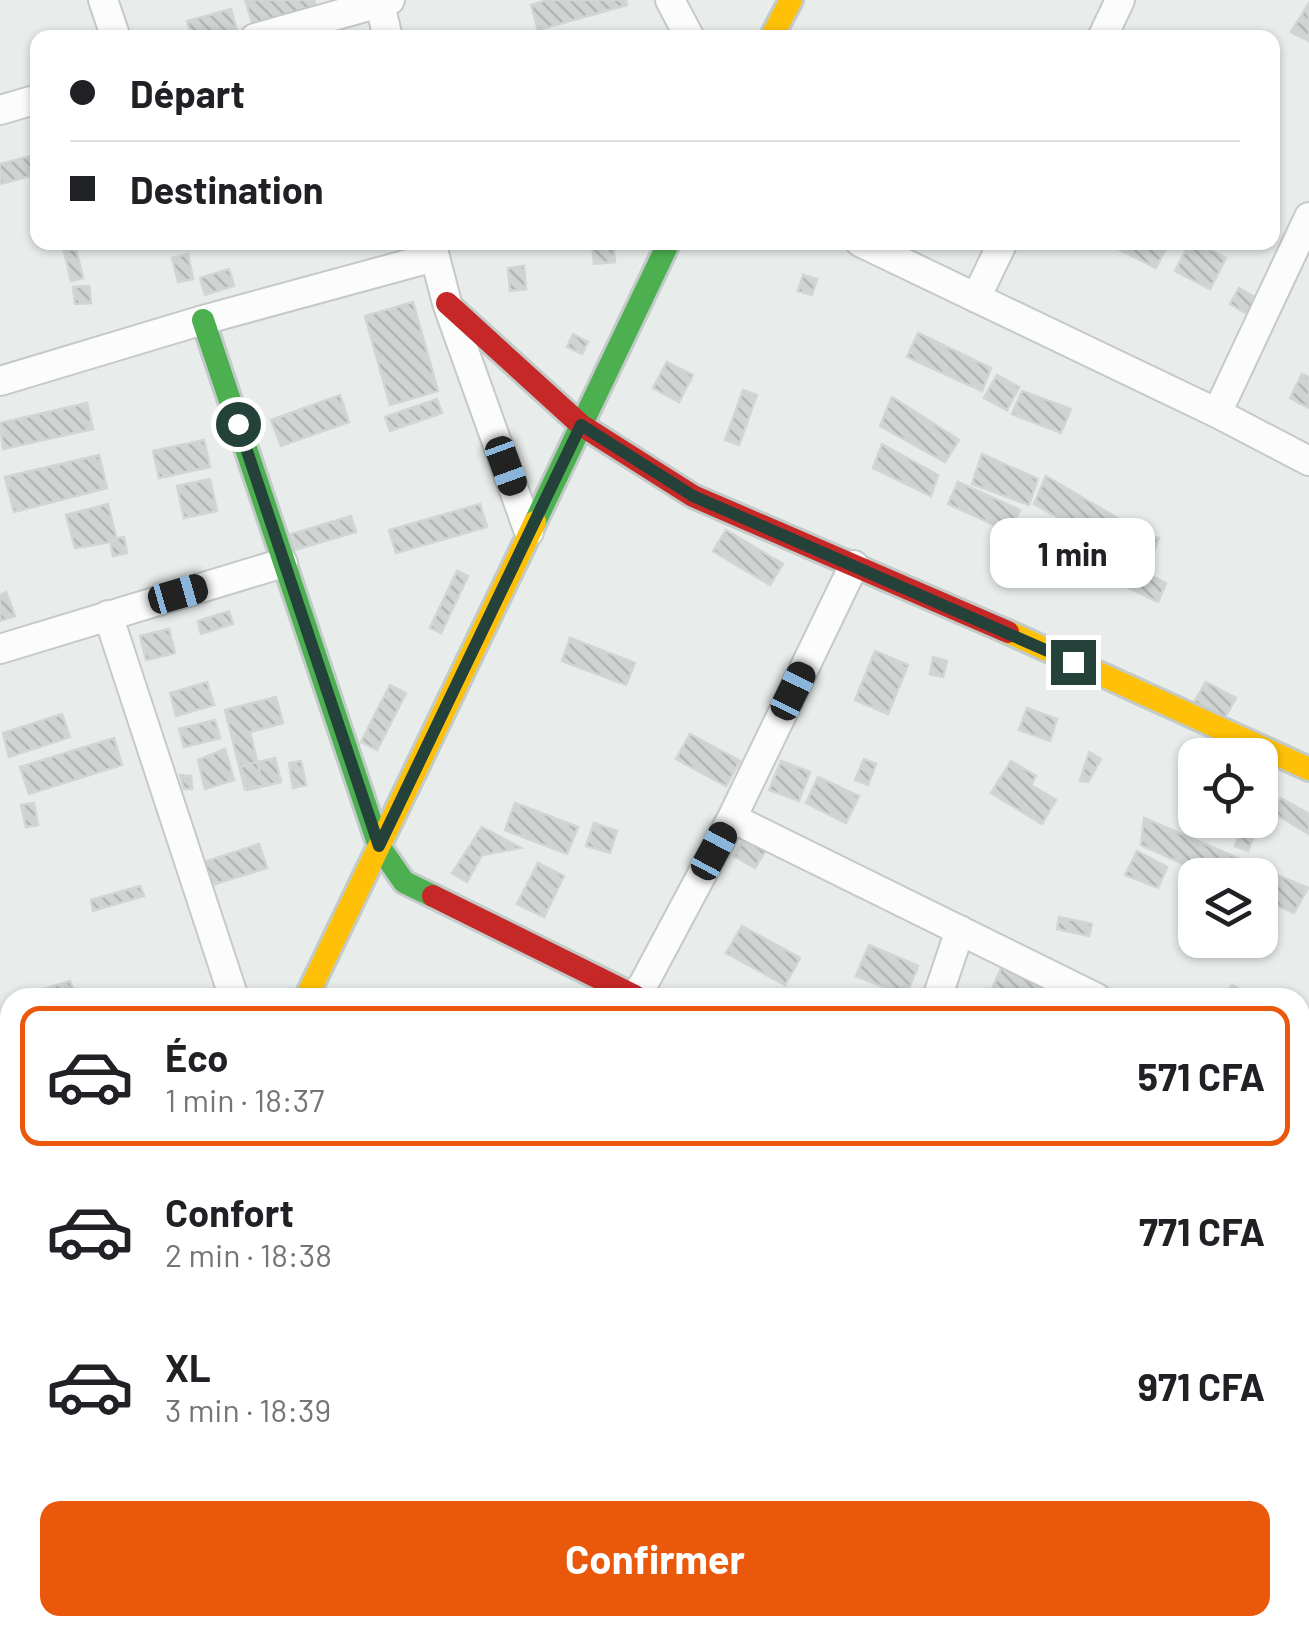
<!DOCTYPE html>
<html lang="fr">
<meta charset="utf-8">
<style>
body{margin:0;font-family:Barlow,sans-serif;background:#f2f2f2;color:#202124;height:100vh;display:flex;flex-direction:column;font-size:38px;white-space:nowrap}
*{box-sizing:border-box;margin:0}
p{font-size:32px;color:#757577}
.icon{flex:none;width:55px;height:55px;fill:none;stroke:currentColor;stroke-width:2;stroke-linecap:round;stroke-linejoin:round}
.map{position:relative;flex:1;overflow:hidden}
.drawer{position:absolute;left:0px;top:988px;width:1310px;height:648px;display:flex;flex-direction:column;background:#fff;border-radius:30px 30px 0 0;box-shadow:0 2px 8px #0004}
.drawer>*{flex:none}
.guide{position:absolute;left:30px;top:30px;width:1250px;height:220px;border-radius:20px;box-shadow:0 2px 8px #0004;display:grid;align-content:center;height:220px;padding:0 40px;background:#fff}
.controls{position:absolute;left:1178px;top:738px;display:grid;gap:20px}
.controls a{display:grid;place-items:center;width:100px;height:100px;border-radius:20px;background:#fff;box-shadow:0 2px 8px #0004;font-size:50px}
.end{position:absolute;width:45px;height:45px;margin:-22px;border:12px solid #24423a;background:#fff;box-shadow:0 0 0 5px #fff}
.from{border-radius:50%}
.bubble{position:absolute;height:70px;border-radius:20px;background:#fff;box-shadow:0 2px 8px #0004;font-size:32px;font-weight:700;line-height:70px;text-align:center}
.car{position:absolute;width:30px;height:60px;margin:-30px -15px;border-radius:12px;box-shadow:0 0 8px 2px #0007;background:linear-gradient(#222 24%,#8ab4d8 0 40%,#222 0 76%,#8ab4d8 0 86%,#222 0)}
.guide b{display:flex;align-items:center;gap:35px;height:95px;font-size:38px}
.guide b+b{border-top:2px solid #e0e0e0}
.guide i{width:25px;height:25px;background:#202124}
ul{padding:18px 0 0;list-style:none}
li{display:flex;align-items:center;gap:30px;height:140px;margin:0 20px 15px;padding:0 20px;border:5px solid transparent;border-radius:20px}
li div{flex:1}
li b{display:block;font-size:38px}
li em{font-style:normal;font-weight:700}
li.current{border-color:#ea580c}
li>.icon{width:90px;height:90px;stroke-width:1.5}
.cta{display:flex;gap:20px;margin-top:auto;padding:20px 40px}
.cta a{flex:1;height:115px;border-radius:20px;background:#ea580c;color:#fff;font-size:40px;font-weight:700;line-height:115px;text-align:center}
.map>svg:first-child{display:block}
.building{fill:url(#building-back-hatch);stroke:#d1d6d4;stroke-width:2.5}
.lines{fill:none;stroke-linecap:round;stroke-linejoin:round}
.street-casing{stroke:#c5cac8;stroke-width:32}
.fast-casing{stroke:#c3cbc8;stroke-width:28}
.slow-casing{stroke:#c3cbc8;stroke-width:28}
.jam-casing{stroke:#c3cbc8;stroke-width:28}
.street{stroke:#fcfcfc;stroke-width:28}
.fast{stroke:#4caf50;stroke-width:22}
.slow{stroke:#ffc107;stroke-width:22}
.jam{stroke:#c62828;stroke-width:22}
.route{stroke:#24423a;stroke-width:12}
</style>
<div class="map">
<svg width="1309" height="1633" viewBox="0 0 1309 1633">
<defs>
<pattern id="building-back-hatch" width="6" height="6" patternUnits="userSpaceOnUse" patternTransform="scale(2.5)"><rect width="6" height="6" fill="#cfd4d2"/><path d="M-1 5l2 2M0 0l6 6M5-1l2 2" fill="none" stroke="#b2b7b5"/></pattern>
</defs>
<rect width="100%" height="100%" fill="#e8edeb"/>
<!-- building -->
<path class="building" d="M245 0H314L318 13 255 32Z
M547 0H626L627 5 538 30 531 5Z
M1309 3V41L1291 32Z
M231 9 237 31 214 38H192L187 21Z
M38 154V174L0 184V164Z
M592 242H613L615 262 594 264Z
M1104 242H1169L1156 268Z
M1190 242H1196L1226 258 1210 289 1175 271Z
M76 249 83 278 71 281 64 251Z
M188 254 193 279 178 282 172 258Z
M524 266 526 289 510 291 508 268Z
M229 269 234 286 205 295 200 278Z
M803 275 817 279 812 295 798 291Z
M89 286 91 303 75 304 73 287Z
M1239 288 1264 303 1254 318 1230 304Z
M413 302 438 391 390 405 365 316Z
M918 333 991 368 982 391 907 357Z
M573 334 588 342 582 354 567 347Z
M667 362 693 375 679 402 653 388Z
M1302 374 1309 377V408L1290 398Z
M997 375 1019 387 1007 410 984 398Z
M743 390 757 395 739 445 725 440Z
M1022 391 1071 409 1061 433 1012 414Z
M340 395 349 422 281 446 271 420Z
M892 397 959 440 945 462 880 426Z
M437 399 442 413 390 431 385 417Z
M87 403 93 429 3 449 0 423Z
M204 440 210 467 159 478 153 451Z
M882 444 938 475 931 496 873 468Z
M982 454 1038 479 1029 505 972 484Z
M99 455 107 488 14 512 5 477Z
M1046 476 1119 519 1106 544 1034 504Z
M210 479 217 511 184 518 177 486Z
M958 482 1020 510 1010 532 948 504Z
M108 504 117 541 75 548 66 515Z
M480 504 487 527 396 553 389 530Z
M351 516 356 532 295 550 291 534Z
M1039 522 1107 555 1084 578 1022 550Z
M1123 526 1159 538 1149 564 1114 548Z
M726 530 783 564 770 585 713 551Z
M124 537 127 553 113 556 110 540Z
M1006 556 1019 561 1009 585 996 580Z
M1128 564 1166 583 1158 602 1118 583Z
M457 571 468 576 441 633 430 628Z
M6 592 15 616 0 621V595Z
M229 611 233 624 201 634 198 621Z
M169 629 175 653 146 660 140 636Z
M570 638 635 663 626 685 562 661Z
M875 651 908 665 888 714 855 700Z
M933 657 947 661 943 677 930 674Z
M207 682 214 705 176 716 170 693Z
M1206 682 1236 698 1224 719 1194 702Z
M390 685 406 693 377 750 361 742Z
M276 697 283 723 250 732 263 785 245 789 225 710Z
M1027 708 1057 719 1050 741 1019 730Z
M62 714 70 737 9 757 3 733Z
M215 720 220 738 184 747 179 729Z
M690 734 740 761 726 786 676 759Z
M114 738 122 765 29 794 20 767Z
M225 749 234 780 205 789 198 760Z
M1089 752 1101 759 1088 782 1080 781Z
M275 758 281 782 247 790 241 766Z
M864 759 876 764 868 785 855 780Z
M301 761 306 785 293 788 289 763Z
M781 761 810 772 799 801 769 790Z
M1011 761 1036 776 1031 785 1056 800 1042 824 991 793Z
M180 775 191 776 192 789H184Z
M818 777 859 796 846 823 806 803Z
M1281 798 1309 814V834L1272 812Z
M34 803 38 825 26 827 21 805Z
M515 803 578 827 567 854 505 830Z
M1144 818 1308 888 1294 913 1260 898V875H1208L1141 845Z
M1245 820 1260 821 1248 851 1235 846Z
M594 823 617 831 610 853 586 846Z
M482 827 521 848 482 855 467 882 452 873Z
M746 836 767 849 755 868 734 856Z
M259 844 267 868 212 885 204 862Z
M1137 851 1167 867 1158 888 1125 875Z
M538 863 564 876 544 917 517 904Z
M140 886 144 896 93 911 91 900Z
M1059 917 1092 924 1089 936 1057 929Z
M742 926 800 958 785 985 726 953Z
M869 945 918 966 906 996 856 976Z
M1002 966 1066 994 1065 998 989 996Z
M70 981 77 998H15Z
M1232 985 1257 998H1225Z
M1303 1019 1309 1021V1051L1300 1048V1027Z
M1303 1045 1309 1046V1076L1300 1075Z
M3 1428 10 1454 0 1457V1429Z
M1300 1612 1309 1613V1633H1295L1296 1625H1300Z
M407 1625H427V1633H406Z"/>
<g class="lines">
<!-- street casing -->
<g class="street-casing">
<path id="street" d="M103 0 116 38
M379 0 388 38
M670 0 690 38
M255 38 390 0
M1102 38 1120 0
M0 110 38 99
M431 242 447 303 529 532
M860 242 1217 413 1309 461
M976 298 1003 242
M0 381 203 320 434 257
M1217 413 1309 217
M108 615 234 998
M0 649 283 563
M732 818 1097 998
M634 998 644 983 732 818 854 565
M937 998 960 930
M1300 1097 1309 1102
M0 1195 9 1227
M1300 1425 1309 1407
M0 1490 10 1488
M189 1625 241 1633
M1117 1625 1180 1633
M360 1633 363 1625
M694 1633 696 1625
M1042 1633V1625"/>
</g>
<!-- fast casing -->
<g class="fast-casing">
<path id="fast" d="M203 320 379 846 404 882 433 896
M535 522 669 242
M0 1633 10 1612"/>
</g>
<!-- slow casing -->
<g class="slow-casing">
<path id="slow" d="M771 38 791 0
M1008 632 1309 769
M306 998 535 522"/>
</g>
<!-- jam casing -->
<g class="jam-casing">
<path id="jam" d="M447 303 581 425 693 496 1008 632
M433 896 635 996"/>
</g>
<!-- street -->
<use href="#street" class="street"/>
<!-- fast -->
<use href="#fast" class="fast"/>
<!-- slow -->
<use href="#slow" class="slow"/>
<!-- jam -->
<use href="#jam" class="jam"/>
</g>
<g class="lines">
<!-- route -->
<path class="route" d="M238 424 379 846 581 425 693 496 1073 662"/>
</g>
</svg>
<div class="controls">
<a><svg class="icon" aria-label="locate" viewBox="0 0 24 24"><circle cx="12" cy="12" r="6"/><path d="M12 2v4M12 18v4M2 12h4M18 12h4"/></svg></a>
<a><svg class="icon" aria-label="layers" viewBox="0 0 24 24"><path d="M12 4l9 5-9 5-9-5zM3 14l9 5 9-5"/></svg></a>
</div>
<i class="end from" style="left:238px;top:424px"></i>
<i class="end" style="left:1073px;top:662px"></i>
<div class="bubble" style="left:990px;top:518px;width:165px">1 min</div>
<i class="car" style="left:506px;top:466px;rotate:160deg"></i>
<i class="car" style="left:178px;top:594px;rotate:74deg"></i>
<i class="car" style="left:793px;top:691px;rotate:26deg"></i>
<i class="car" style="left:714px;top:851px;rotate:28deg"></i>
<div class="guide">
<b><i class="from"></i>Départ</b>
<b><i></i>Destination</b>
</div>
<section class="drawer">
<ul>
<li class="current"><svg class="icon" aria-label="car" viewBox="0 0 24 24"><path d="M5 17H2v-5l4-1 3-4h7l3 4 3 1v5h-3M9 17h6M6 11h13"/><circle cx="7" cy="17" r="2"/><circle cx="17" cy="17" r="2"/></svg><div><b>Éco</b><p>1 min · 18:37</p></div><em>571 CFA</em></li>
<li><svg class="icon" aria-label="car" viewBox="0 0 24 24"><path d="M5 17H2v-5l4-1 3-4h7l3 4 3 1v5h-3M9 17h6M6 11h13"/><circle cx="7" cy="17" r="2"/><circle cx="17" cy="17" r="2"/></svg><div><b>Confort</b><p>2 min · 18:38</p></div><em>771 CFA</em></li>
<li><svg class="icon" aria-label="car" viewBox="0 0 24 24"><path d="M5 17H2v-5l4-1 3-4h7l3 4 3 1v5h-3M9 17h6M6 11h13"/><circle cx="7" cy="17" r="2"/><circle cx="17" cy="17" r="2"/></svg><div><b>XL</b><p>3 min · 18:39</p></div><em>971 CFA</em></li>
</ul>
<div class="cta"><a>Confirmer</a></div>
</section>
</div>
